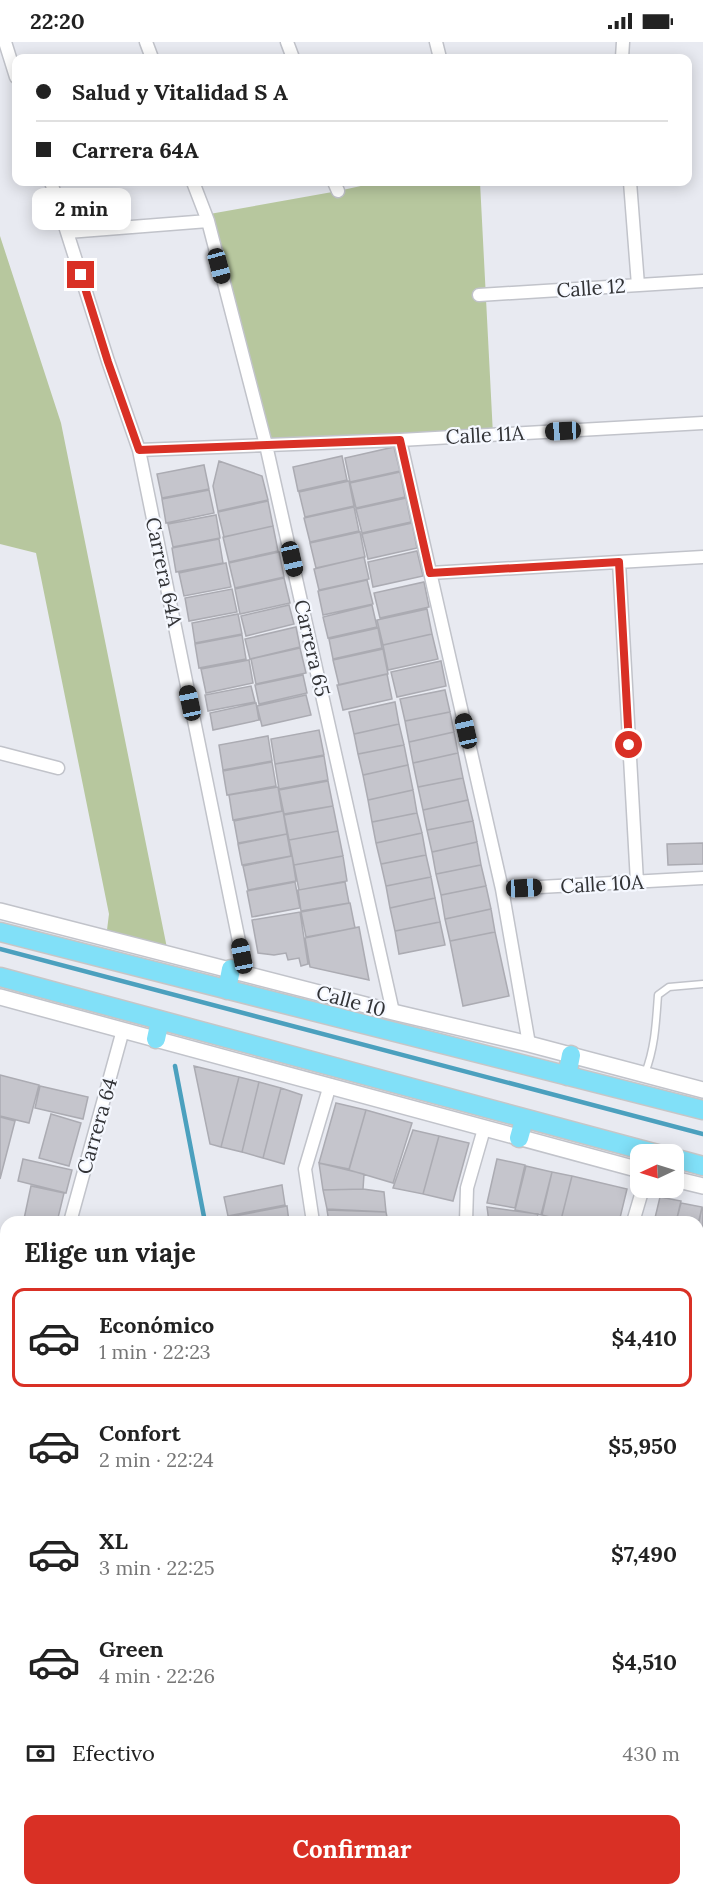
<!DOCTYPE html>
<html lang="es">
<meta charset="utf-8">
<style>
body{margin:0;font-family:Lora,serif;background:#f6f6f6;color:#222;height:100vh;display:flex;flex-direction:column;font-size:22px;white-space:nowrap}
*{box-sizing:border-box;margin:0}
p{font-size:20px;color:#767676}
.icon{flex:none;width:33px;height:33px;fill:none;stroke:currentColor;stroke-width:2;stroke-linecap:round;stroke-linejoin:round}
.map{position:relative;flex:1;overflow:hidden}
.details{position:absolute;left:0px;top:1174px;width:704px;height:680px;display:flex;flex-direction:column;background:#fff;border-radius:18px 18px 0 0;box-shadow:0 3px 15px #0003}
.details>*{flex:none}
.banner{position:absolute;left:12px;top:12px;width:680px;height:132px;border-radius:12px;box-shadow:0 3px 15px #0003;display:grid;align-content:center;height:132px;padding:0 24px;background:#fff}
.needle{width:39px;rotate:266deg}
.buttons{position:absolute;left:630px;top:1102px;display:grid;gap:12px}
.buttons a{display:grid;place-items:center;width:54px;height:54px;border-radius:12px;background:#fff;box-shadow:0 3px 15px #0003;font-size:30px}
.end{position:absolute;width:27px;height:27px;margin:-14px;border:8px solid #d93025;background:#fff;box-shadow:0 0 0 3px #fff}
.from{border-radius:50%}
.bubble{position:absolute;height:42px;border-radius:12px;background:#fff;box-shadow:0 3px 15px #0003;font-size:20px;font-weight:700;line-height:42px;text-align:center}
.car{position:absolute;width:18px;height:36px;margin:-18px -9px;border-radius:8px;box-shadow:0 0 4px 2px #0007;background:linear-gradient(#222 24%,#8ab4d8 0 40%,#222 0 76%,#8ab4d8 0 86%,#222 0)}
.banner b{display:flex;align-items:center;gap:21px;height:57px;font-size:22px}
.banner b+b{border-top:2px solid #e0e0e0}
.banner i{width:15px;height:15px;background:#222}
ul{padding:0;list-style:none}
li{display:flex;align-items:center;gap:18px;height:99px;margin:0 12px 9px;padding:0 12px;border:3px solid transparent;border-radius:12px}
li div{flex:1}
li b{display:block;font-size:22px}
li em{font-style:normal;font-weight:700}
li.current{border-color:#d93025}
li>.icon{width:54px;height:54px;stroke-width:1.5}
h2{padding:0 24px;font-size:27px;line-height:72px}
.pay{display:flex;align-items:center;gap:15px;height:66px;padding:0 24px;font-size:22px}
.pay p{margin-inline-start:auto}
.button{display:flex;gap:12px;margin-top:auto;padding:12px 24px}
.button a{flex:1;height:69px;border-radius:12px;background:#d93025;color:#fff;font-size:24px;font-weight:700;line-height:69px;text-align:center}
.status{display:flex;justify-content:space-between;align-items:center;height:42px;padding:0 30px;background:#fff;direction:ltr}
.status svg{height:16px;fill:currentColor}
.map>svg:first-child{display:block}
.green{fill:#b7c79e}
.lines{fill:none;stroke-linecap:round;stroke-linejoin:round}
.stream{stroke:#4ba0be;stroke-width:4.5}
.building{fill:#c5c5cc;stroke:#ababb2;stroke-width:1.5}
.service-casing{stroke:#c1c3ca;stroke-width:9}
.minor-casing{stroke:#c1c3ca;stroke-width:15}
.tertiary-casing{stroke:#c1c3ca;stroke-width:18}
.secondary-casing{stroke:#c1c3ca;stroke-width:20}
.primary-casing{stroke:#c6c6c7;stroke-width:21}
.service{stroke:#fff;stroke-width:6}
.minor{stroke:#fff;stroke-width:12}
.tertiary{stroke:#fff;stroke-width:15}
.secondary{stroke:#fff;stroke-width:16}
.primary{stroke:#81e0f8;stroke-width:18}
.route{stroke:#d93025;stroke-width:8}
.labels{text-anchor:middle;stroke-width:4.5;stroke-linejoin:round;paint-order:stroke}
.street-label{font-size:20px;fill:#323336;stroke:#f5f8ff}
</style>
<div class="status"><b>22:20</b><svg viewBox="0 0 49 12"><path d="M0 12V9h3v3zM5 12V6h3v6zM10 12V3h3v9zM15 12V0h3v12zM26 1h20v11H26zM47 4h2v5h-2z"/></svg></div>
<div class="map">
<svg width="703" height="1853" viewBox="0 0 703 1853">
<rect width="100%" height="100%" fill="#e8eaf1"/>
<!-- green -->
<path class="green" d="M379 140H480L493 393 266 403 204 173 338 149Z
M0 194 61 381 168 911 106 896 109 872 36 511 0 502Z
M703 1277V1320L698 1321V1278Z
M703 1766V1809H698V1767Z
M242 1848H389L368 1853H243Z"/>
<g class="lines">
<!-- stream -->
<path class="stream" d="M0 907 703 1092
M175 1024 205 1180
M338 1848 339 1853"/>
</g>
<!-- building -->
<path class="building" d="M394 405 400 429 350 440 345 416Z
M342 414 347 438 298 449 293 425Z
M219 419 262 434 268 458 218 469 213 444Z
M204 423 209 447 162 456 157 432Z
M400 430 405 455 356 466 350 441Z
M349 439 354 464 305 475 299 450Z
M209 448 214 471 166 481 162 457Z
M406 456 411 480 362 491 356 467Z
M268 459 273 484 224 495 218 470Z
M354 465 359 489 310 500 304 476Z
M216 473 220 496 173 505 168 482Z
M412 481 417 506 368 517 362 492Z
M273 484 278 509 229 520 223 495Z
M360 490 365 515 316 526 310 501Z
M219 497 223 521 176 530 172 506Z
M417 509 423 534 373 545 368 520Z
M279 510 284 535 235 546 229 521Z
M364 515 369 537 319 548 314 527Z
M226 521 231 545 184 554 179 531Z
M284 536 290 561 240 572 235 547Z
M367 538 373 562 323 573 318 549Z
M424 540 429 565 380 576 374 551Z
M232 547 237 570 189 579 185 556Z
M289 563 294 582 246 594 241 574Z
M372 563 377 585 328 596 323 575Z
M427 567 432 592 383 603 377 578Z
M238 572 242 592 195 601 192 581Z
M296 585 300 605 250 617 245 597Z
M378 586 382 606 333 617 329 597Z
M432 592 438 617 388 628 383 603Z
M242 593 246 617 199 626 195 602Z
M300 606 306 631 256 642 251 617Z
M383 607 388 632 339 643 333 618Z
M249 618 253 641 206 651 201 627Z
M441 619 446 644 397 655 391 630Z
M387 632 392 657 343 668 337 643Z
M303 633 307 651 259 662 255 643Z
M251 644 255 660 208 669 205 653Z
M445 648 450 670 405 679 400 657Z
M306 653 311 673 262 684 257 664Z
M395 660 399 682 354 692 349 670Z
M256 661 259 678 213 688 210 671Z
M450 670 454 690 409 700 405 679Z
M399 682 404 703 358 712 354 692Z
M319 688 324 713 275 722 271 697Z
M454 690 458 711 413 721 409 700Z
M268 694 272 719 223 728 219 703Z
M404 703 408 723 363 733 358 712Z
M458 711 463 736 418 745 413 721Z
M324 714 328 738 279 747 275 722Z
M272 720 276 744 227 753 223 729Z
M408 723 413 748 368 758 363 733Z
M463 736 468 758 423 768 418 745Z
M328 739 333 764 284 772 279 748Z
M278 745 282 769 233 778 229 753Z
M413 748 417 771 372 780 368 758Z
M468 758 473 779 427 788 423 768Z
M333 764 338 789 289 798 284 773Z
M283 769 287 792 238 801 234 779Z
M417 771 422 791 376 801 372 780Z
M473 779 477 800 432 810 427 788Z
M338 789 343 814 294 823 289 798Z
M422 791 426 813 381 822 376 801Z
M287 792 291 814 242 823 238 802Z
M477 800 481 823 436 832 432 810Z
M703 801V822L668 823 667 802Z
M426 813 431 835 386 844 381 822Z
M292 814 296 839 248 848 243 824Z
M343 814 347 839 299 848 294 823Z
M481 823 486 844 441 853 436 832Z
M431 835 435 856 390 866 386 844Z
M295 840 300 866 252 875 247 849Z
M345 840 349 861 301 869 298 848Z
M486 844 491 867 445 877 441 853Z
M435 856 440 880 395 889 390 866Z
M350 861 355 886 306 895 301 870Z
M491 867 495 890 450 899 445 877Z
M300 870 308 922 301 924 299 916 288 918 286 911 274 913 258 911 252 878Z
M440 880 445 903 399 912 395 889Z
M359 885 369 938 310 925 305 896Z
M495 890 509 954 463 964 450 899Z
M194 1024 239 1035 221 1105 210 1102Z
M0 1033 39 1043 29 1081 0 1074Z
M239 1035 259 1040 242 1110 221 1105Z
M259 1040 281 1046 263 1116 242 1110Z
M40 1044 88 1055 83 1077 35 1066Z
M281 1046 302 1053 284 1122 263 1116Z
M336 1061 366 1068 349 1127 319 1121Z
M366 1068 412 1081 393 1141 349 1128Z
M51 1072 81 1081 69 1124 39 1116Z
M0 1075 15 1079 0 1137Z
M413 1088 439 1094 423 1152 393 1146Z
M439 1094 469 1101 453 1159 423 1152Z
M23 1117 72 1128 66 1151 18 1139Z
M497 1117 525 1123 515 1166 487 1161Z
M319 1121 364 1132 363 1147 323 1148Z
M526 1124 552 1130 541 1173 515 1168Z
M552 1130 572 1134 561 1178 542 1173Z
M572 1134 627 1147 619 1180H575L561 1178Z
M282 1143 285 1163 228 1174 224 1155Z
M31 1144 64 1151 57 1180H41L24 1177Z
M363 1147 384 1150 386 1170 327 1167 323 1148Z
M660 1155 681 1159 676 1180H654Z
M681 1161 702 1165 698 1183V1180H676Z
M287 1164 289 1180H230L229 1175Z
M487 1165 538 1172 536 1180H489Z
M702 1166H703V1226L698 1225V1184Z
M327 1168 386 1170 388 1180H329Z
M698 1248H703V1272L698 1273Z
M0 1266 6 1298V1315L0 1316Z
M6 1316V1338L0 1339V1317Z
M703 1334V1354L698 1355V1335Z
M6 1340V1361L0 1362V1341Z
M703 1354V1373L698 1374V1355Z
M6 1361V1377L0 1378V1363Z
M703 1373V1408L698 1409V1374Z
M6 1377V1398L0 1400V1378Z
M6 1399V1416L0 1417V1400Z
M703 1408V1449L698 1450V1409Z
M6 1417V1440L0 1441V1418Z
M6 1441V1461L0 1462V1442Z
M703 1449V1468H700L698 1450Z
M6 1462V1481L0 1483V1463Z
M6 1603V1632L0 1633V1604Z
M699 1618 702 1654H698V1618Z
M6 1634V1659L1 1660 0 1635Z
M698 1654H702L703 1661V1689H698Z
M6 1660V1685L5 1686 1 1661Z
M698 1690H703V1725H698Z
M703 1725V1761H698V1726Z
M698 1814H703V1836H698Z
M698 1836H703V1853H673V1848H698Z
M124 1848H174L175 1853H125Z
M175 1848H224L225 1853H176Z
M377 1848H430L431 1853H377Z
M474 1848H528L529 1853H475Z
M528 1848H566L539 1853H529Z
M566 1848H578L579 1853H539Z
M620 1848H673V1853H620Z"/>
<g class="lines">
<!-- service casing -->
<g class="service-casing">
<path id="service" d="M645 1031C655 1006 656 980 658 953L669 945 703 942"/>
</g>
<!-- minor casing -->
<g class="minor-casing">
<path id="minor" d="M5 0 16 35
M146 0 152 16
M287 0 293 16
M436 0 440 16
M622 16 623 0
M51 140 108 319 139 408 242 914 241 930
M193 140 208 179 266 403 393 970
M334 140 338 149
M630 140 638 243
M68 190 208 179
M479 253 703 239
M400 398 502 847 529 1002
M139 408 400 398 703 381
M619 520 637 840
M430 531 703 515
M0 711 58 726
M502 847 703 836
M70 1180 123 988
M313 1180 305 1127 330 1043
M466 1180 467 1146 484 1087
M633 1180 643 1146
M698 1536 702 1561
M0 1745 6 1778
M0 1846 6 1845
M106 1848 107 1853
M242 1848 243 1853
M450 1848 451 1853
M600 1848 601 1853"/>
</g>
<!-- tertiary casing -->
<g class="tertiary-casing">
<path id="tertiary" d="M0 869 393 970 529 1002 703 1048
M0 955 640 1128
M674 1137 703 1144"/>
</g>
<!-- secondary casing -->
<g class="secondary-casing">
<path id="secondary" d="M0 1542H6
M698 1561H703
M0 1570H6
M698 1590H703"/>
</g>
<!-- primary casing -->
<g class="primary-casing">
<path id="primary" d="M0 890 703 1068
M0 935 661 1113
M227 948 231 927
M156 997 160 978
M567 1034 571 1013
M519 1096 524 1078
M674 1116 703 1124"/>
</g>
<!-- service -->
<use href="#service" class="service"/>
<!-- minor -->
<use href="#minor" class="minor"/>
<!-- tertiary -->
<use href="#tertiary" class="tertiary"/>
<!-- secondary -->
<use href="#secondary" class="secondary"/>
<!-- primary -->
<use href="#primary" class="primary"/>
</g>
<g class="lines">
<!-- route -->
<path class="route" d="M81 233 108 320 139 408 400 398 430 531 619 520 629 703"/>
</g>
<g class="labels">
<!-- street labels -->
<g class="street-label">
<text transform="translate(591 246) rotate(-4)" y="7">Calle 12</text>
<text transform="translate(485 393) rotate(-3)" y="7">Calle 11A</text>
<text transform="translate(164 530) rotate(78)" y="7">Carrera 64A</text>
<text transform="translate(312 606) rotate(77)" y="7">Carrera 65</text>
<text transform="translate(602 842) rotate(-3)" y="7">Calle 10A</text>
<text transform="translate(351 959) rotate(15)" y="7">Calle 10</text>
<text transform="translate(97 1084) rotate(-74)" y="7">Carrera 64</text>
</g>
</g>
</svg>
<div class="buttons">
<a><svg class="needle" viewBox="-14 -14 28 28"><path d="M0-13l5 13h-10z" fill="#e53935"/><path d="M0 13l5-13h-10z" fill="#767676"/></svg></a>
</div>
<i class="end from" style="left:629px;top:703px"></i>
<i class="end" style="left:81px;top:233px"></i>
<div class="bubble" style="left:32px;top:146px;width:99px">2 min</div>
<i class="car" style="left:219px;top:224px;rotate:165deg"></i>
<i class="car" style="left:563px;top:389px;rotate:267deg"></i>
<i class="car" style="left:292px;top:517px;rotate:167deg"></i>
<i class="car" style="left:190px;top:661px;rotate:348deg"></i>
<i class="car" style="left:466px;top:689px;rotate:347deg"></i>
<i class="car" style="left:524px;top:846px;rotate:87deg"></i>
<i class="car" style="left:242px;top:914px;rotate:349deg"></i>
<div class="banner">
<b><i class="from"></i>Salud y Vitalidad S A</b>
<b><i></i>Carrera 64A</b>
</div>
<section class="details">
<h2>Elige un viaje</h2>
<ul>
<li class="current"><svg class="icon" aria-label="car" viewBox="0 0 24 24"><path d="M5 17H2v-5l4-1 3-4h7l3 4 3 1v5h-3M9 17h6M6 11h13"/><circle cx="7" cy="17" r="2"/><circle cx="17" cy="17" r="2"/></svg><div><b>Económico</b><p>1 min · 22:23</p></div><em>$4,410</em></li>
<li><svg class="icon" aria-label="car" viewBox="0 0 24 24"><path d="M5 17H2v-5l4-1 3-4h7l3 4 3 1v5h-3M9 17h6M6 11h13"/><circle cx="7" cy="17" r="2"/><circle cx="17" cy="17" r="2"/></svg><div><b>Confort</b><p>2 min · 22:24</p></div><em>$5,950</em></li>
<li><svg class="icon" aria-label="car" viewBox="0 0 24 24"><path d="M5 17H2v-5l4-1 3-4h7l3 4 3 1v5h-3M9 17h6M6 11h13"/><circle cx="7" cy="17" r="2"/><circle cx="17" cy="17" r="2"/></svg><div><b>XL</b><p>3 min · 22:25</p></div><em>$7,490</em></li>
<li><svg class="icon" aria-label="car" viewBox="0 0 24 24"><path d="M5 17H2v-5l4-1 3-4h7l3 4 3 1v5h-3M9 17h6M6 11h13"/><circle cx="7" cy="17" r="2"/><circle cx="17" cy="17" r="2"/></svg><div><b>Green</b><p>4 min · 22:26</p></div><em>$4,510</em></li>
</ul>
<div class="pay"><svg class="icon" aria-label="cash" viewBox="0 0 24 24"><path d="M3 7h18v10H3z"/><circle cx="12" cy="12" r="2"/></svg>Efectivo<p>430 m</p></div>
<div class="button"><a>Confirmar</a></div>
</section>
</div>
